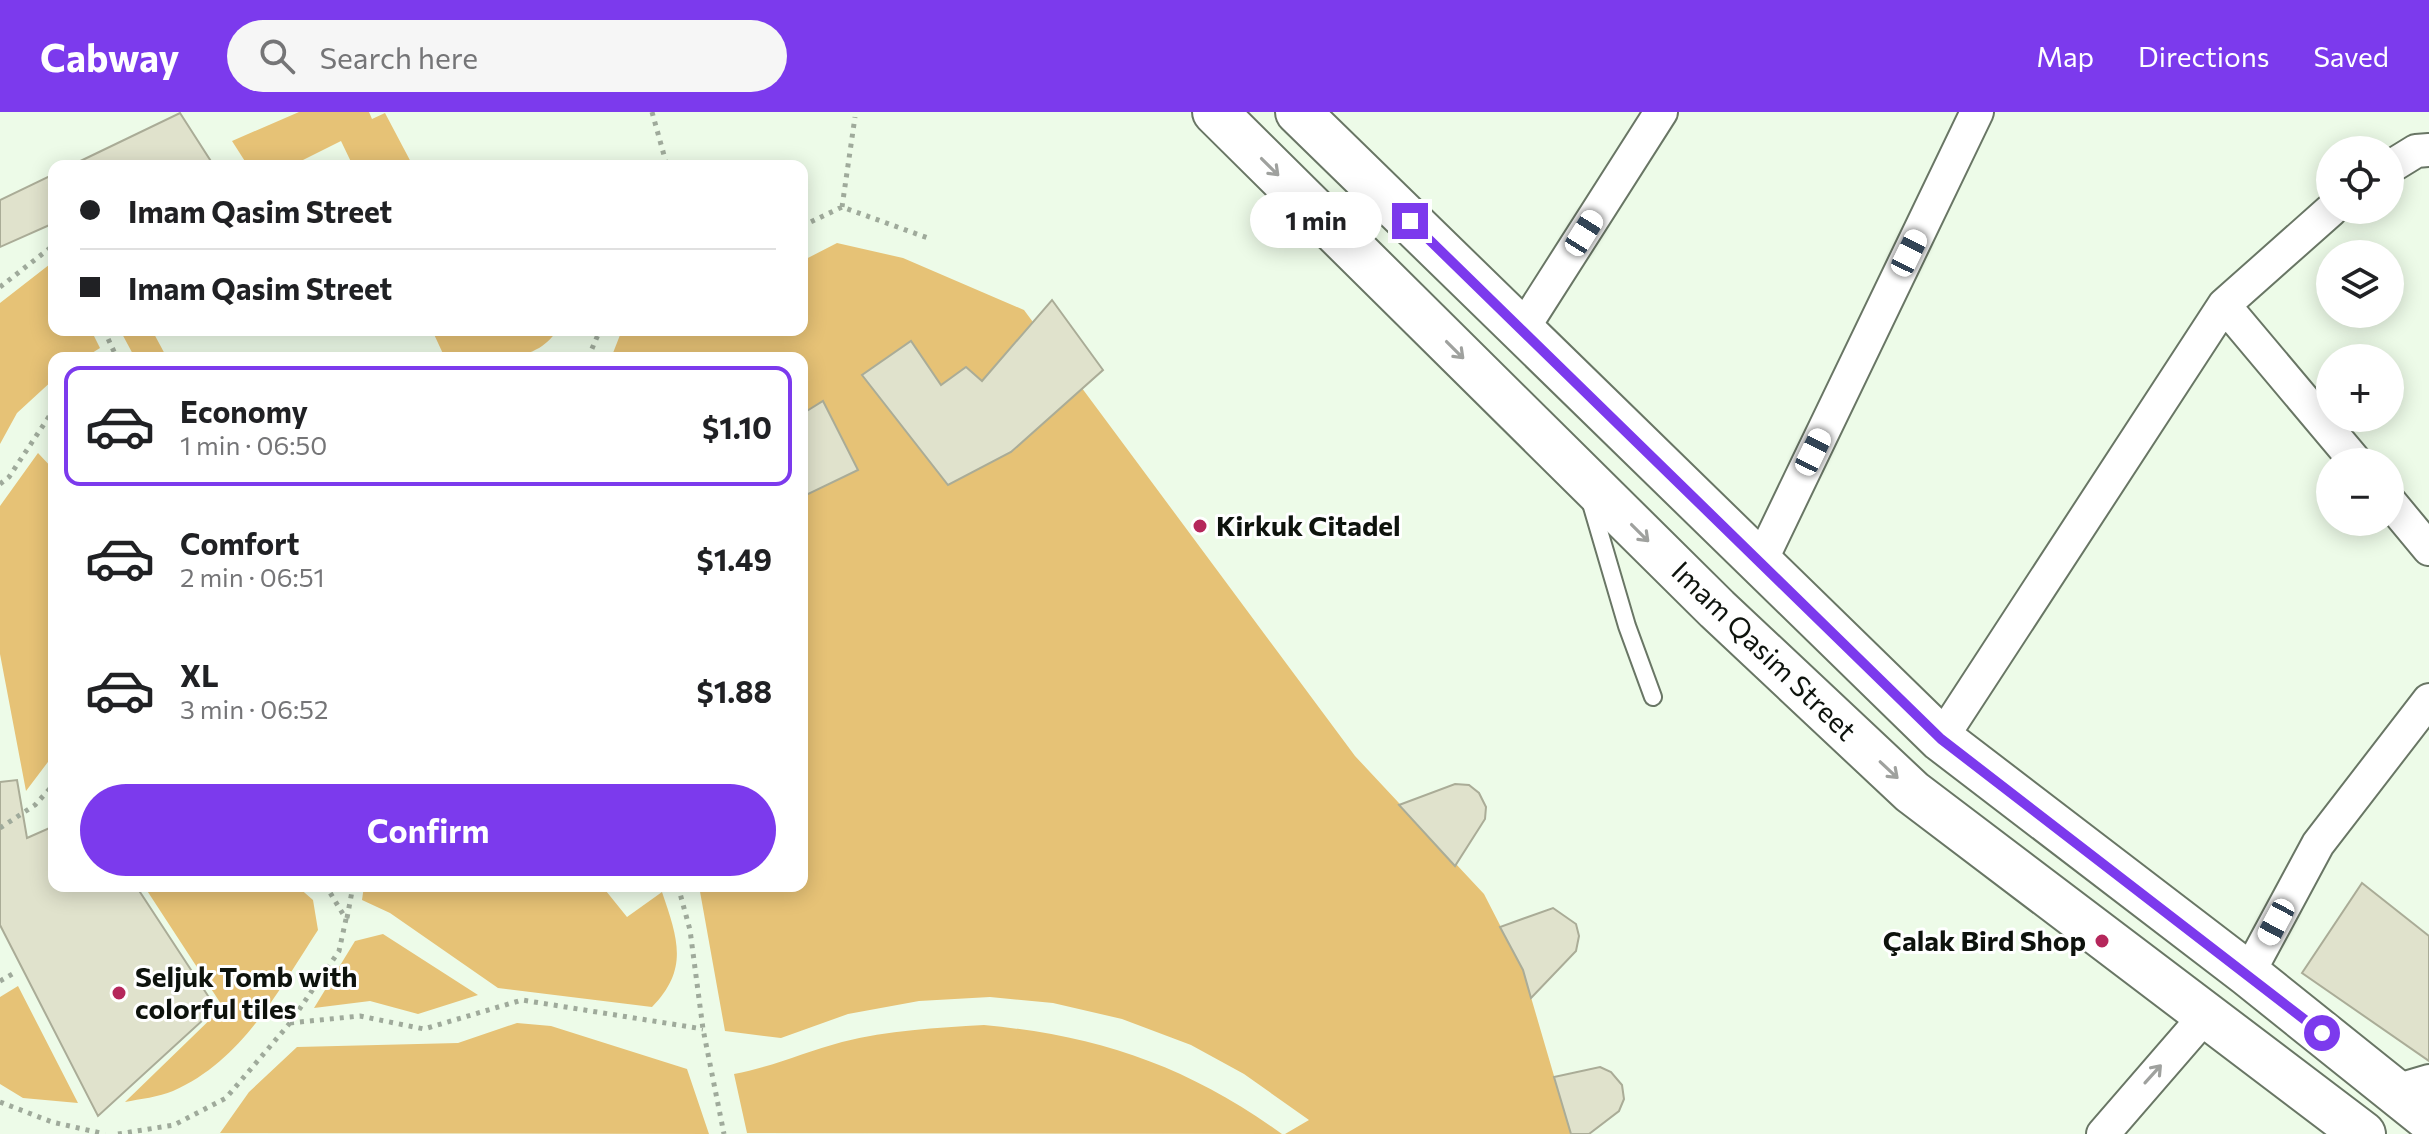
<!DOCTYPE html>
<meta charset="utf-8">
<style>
body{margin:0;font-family:Commissioner,sans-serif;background:#f6f6f6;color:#202124;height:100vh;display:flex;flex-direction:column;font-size:30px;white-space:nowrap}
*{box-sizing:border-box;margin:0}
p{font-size:26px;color:#757577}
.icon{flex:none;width:44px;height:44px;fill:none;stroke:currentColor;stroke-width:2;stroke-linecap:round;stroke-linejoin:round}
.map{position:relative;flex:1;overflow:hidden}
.panel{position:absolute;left:48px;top:240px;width:760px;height:540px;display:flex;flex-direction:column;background:#fff;border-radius:16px;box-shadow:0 4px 20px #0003}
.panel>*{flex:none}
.hud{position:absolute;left:48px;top:48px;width:760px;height:176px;border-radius:16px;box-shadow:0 4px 20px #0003;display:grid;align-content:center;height:176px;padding:0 32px;background:#fff}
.fabs{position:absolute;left:2316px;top:24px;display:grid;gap:16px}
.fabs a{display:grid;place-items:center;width:88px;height:88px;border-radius:50%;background:#fff;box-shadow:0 4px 20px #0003;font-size:40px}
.end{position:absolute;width:36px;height:36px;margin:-18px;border:10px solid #7c3aed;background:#fff;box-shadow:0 0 0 4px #fff}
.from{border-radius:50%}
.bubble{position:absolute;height:56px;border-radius:28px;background:#fff;box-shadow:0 4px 20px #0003;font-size:26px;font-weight:700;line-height:56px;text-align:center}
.car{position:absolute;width:24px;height:48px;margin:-24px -12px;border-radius:10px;box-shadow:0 0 6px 2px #0007;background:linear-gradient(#fff 24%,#345 0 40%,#fff 0 76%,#345 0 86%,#fff 0)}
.hud b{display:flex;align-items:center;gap:28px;height:76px;font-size:30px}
.hud b+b{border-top:2px solid #e0e0e0}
.hud i{width:20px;height:20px;background:#202124}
ul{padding:14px 0 0;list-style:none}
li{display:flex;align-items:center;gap:24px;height:120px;margin:0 16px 12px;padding:0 16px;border:4px solid transparent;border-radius:16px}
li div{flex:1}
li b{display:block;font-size:30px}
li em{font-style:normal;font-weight:700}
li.selected{border-color:#7c3aed}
li>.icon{width:72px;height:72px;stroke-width:1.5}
.cta{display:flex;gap:16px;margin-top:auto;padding:16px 32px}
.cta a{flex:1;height:92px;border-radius:48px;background:#7c3aed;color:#fff;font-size:32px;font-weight:700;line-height:92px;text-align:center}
header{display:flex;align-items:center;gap:48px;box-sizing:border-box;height:112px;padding:0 40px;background:#7c3aed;color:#fff}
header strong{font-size:38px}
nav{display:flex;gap:44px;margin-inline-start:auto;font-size:28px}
.search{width:560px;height:72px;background:#f6f6f6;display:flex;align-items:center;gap:20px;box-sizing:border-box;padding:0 28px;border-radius:44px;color:#757577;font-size:30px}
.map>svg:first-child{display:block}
.green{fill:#e6c276}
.building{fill:#e0e2cc;stroke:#aaac97;stroke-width:2}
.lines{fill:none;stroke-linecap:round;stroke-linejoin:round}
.lane-casing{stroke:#697665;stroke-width:20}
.street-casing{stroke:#697665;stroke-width:36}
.primary-casing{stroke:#697665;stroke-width:48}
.path{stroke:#9faa9b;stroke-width:5;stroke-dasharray:4 6;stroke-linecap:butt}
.lane{stroke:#fff;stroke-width:16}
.street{stroke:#fff;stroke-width:32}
.primary{stroke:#fff;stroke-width:44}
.oneway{stroke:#9fa19e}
.route{stroke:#7c3aed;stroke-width:10}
.poi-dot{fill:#b5275b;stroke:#fff;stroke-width:3}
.labels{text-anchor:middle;stroke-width:6;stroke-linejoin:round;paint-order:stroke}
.poi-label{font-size:28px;font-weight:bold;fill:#0e130d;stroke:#fff;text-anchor:start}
.street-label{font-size:28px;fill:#0e130d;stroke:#fff}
</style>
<header>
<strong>Cabway</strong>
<div class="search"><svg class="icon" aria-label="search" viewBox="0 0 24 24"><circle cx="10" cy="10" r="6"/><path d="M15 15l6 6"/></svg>Search here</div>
<nav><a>Map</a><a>Directions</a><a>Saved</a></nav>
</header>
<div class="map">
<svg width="2429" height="1022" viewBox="0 0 2429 1022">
<rect width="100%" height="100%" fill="#edfbe8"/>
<!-- green -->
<path class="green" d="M299 0H369L372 7 385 1 413 54H353L341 29 291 54H248L232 29Z
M837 131 903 146 1024 198 1355 644 1484 782 1523 858 1571 1022H1285L1309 1008 1244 962 1191 933 1122 907 1053 891 990 885 919 889 848 902 781 926 725 919 699 774H802V246H611L622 218H802V149Z
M54 149V218H91L100 236 84 246H54V267L17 301 0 332V191Z
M120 218H152L167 246H135Z
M432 218H557C535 255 481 246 445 246Z
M38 341 54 358V642L26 679 0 542V394Z
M144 774H297L313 788 318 818C278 879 243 948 173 979 159 985 140 987 125 990L223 895Z
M364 774H602L627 805 662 780C678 827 689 857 652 895L498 876 390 801 362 788Z
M383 822 478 883 418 902 370 889 314 896 355 829Z
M18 874 78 991 23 986 0 972V885Z
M517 911 551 914 687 957 709 1022 220 1021 249 980 297 935 458 931Z
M984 913C1100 924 1187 954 1282 1022L747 1021 734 962C772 955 805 940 842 930 888 918 936 916 984 913Z"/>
<!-- building -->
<path class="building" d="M180 1 214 54H70Z
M54 62V111L0 135V88Z
M1052 188 1103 258 1011 340 948 373 862 263 911 229 941 273 966 255 982 269Z
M823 289 858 358 802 385V302Z
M17 668 27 726 54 714V774H136L216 896 98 1004 0 813V670Z
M1455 672 1469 673 1479 681 1486 695 1485 707 1455 754 1399 693Z
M2362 771 2429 824V949L2302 861Z
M1553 796 1576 812 1579 824 1576 839 1531 886 1523 858 1500 815Z
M1600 955 1611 960 1622 973 1624 987 1619 999 1589 1022H1571L1554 965Z"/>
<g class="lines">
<!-- lane casing -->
<g class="lane-casing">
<path id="lane" d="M1590 388 1627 514 1653 585"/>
</g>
<!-- street casing -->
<g class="street-casing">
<path id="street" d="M2390 55 2416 39 2429 38
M2224 193 2356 350
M1522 218 1661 0
M2390 390 2429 437
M1759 453 1977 0
M1941 627 2224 193 2331 98
M2248 862 2318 732 2429 588
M2395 979 2429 969
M2103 1022 2206 903"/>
</g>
<!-- primary casing -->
<g class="primary-casing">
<path id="primary" d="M1215 0 1717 497 1912 680 2363 1022
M1298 0 1941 627 2248 862 2429 1007"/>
</g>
<!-- path -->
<path class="path" d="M652 0 667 54
M842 95 855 5
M802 114 842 95 928 126
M0 175 50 136 54 137
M104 218 117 246
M588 246 600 218
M0 372 9 365 54 297
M0 716 35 693 54 672
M678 774 690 818 703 917 724 1022
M347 806 353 774
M0 869 16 860
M290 911 360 904 424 917 522 888 703 917
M0 990 52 1010 105 1022
M118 1022 174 1013 226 986 290 911 339 839 346 807 326 774"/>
<!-- lane -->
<use href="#lane" class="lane"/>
<!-- street -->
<use href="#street" class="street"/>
<!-- primary -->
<use href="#primary" class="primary"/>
</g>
<!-- one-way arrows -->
<defs><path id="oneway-shaft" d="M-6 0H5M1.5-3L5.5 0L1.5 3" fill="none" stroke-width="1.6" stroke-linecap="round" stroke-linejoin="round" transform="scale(2)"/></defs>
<g class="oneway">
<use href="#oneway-shaft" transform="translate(1270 55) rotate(45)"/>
<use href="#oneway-shaft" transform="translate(1455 238) rotate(45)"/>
<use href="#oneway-shaft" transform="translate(1640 421) rotate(45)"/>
<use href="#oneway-shaft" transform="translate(1889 658) rotate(43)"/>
<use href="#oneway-shaft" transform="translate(2153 962) rotate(-48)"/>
</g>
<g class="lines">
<!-- route -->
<path class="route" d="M1410 109 1941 627 2322 921"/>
</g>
<!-- markers -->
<g class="poi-dot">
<circle cx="1200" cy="414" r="8"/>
<circle cx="2102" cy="829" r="8"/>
<circle cx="119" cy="881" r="8"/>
</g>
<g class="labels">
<!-- poi labels -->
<g class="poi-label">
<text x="1216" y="424">Kirkuk Citadel</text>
<text x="2086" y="839" text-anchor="end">Çalak Bird Shop</text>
<text x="135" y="875">Seljuk Tomb with<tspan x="135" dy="32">colorful tiles</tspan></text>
</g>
<!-- street labels -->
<g class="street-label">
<text transform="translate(1764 539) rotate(44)" y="10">Imam Qasim Street</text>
</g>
</g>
</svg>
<div class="fabs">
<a><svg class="icon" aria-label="locate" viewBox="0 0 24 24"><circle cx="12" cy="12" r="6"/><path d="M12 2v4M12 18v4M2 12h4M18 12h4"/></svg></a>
<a><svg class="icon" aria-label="layers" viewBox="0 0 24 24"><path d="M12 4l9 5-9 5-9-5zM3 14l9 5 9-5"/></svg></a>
<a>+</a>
<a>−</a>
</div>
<i class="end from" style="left:2322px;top:921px"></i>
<i class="end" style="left:1410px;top:109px"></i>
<div class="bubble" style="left:1250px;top:80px;width:132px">1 min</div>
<i class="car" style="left:1584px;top:121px;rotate:32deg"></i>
<i class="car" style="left:1909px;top:141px;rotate:26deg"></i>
<i class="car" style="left:1813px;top:340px;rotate:26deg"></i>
<i class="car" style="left:2276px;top:810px;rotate:208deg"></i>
<div class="hud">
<b><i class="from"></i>Imam Qasim Street</b>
<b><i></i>Imam Qasim Street</b>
</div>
<section class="panel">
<ul>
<li class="selected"><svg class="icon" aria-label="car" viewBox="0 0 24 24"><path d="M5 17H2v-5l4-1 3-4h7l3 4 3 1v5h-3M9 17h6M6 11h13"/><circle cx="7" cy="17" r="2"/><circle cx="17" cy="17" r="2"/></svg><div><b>Economy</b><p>1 min · 06:50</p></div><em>$1.10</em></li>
<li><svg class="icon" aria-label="car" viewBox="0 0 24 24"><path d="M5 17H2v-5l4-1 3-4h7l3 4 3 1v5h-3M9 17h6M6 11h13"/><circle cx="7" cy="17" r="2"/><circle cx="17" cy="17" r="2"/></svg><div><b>Comfort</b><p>2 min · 06:51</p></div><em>$1.49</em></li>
<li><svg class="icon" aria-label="car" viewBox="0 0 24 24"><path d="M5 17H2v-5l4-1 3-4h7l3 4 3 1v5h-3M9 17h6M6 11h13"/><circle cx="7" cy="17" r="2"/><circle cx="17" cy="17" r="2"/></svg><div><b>XL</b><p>3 min · 06:52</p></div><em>$1.88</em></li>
</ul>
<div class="cta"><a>Confirm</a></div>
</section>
</div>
